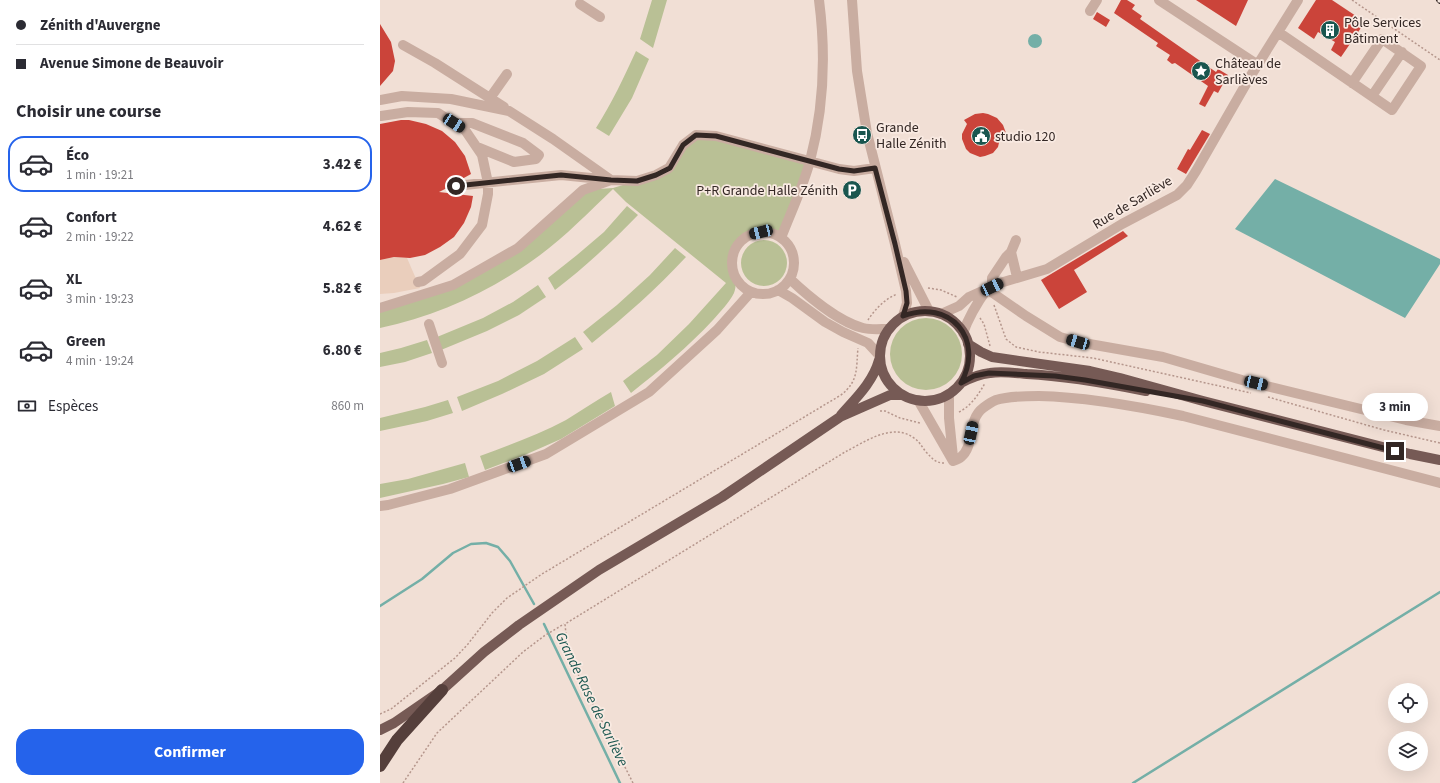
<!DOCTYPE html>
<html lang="fr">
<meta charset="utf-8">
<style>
body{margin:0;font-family:"Source Sans 3",sans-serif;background:#f2f2f3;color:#2b2b33;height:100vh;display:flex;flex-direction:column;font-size:15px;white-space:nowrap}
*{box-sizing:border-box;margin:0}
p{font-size:13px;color:#7c7c81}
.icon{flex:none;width:22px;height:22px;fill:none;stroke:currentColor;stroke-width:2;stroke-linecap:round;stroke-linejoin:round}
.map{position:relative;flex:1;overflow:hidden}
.side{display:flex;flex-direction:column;background:#fff;width:380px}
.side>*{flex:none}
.guide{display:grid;align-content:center;height:88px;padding:0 16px;background:#fff}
.tools{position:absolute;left:1008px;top:683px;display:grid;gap:8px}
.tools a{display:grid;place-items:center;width:40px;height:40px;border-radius:50%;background:#fff;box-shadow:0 4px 16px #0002;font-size:20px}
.end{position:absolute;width:18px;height:18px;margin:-9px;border:5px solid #332724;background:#fff;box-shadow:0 0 0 2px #fff}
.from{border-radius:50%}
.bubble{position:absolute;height:28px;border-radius:14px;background:#fff;box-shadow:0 4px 16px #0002;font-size:13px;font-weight:700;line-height:28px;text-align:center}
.car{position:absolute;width:12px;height:24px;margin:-12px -6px;border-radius:5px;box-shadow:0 0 3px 1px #0007;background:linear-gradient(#222 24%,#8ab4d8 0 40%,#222 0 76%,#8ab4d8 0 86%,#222 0)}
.guide b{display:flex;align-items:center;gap:14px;height:38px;font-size:15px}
.guide b+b{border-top:1px solid #e1e1e2}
.guide i{width:10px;height:10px;background:#2b2b33}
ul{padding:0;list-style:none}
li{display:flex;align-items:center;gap:12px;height:56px;margin:0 8px 6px;padding:0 8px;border:2px solid transparent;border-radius:16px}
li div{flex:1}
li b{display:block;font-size:15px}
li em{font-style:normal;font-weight:700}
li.current{border-color:#2563eb}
li>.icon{width:36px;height:36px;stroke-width:1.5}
h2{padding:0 16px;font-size:18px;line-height:48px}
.pay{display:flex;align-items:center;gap:10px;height:44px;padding:0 16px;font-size:15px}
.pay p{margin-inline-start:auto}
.action{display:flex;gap:8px;margin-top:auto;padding:8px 16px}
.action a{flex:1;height:46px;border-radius:16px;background:#2563eb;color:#fff;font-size:16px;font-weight:700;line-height:46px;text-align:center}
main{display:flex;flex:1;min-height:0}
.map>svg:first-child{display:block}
.green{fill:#b9c095}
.plaza{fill:#eacebc}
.water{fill:#74afa7}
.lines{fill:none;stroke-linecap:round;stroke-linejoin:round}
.stream{stroke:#74afa7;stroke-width:2.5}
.building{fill:#cb443a}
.path{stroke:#b5968c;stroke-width:1.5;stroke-dasharray:2 2;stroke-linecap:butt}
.minor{stroke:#c9ada1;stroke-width:10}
.major{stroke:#765a55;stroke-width:10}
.highway{stroke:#553f3b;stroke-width:12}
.rail-casing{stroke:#332724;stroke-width:4}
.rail{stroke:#f9eae2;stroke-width:2.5;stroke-dasharray:8;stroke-linecap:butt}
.route{stroke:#332724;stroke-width:5}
.labels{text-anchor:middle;stroke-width:3.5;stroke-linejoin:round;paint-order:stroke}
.poi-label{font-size:14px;fill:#332724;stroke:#f9eae2;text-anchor:start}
.street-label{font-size:14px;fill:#332724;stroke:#f9eae2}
.water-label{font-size:15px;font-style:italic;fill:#19564f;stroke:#f9eae2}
</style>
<main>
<section class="side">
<div class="guide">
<b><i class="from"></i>Zénith d'Auvergne</b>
<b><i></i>Avenue Simone de Beauvoir</b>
</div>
<h2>Choisir une course</h2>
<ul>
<li class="current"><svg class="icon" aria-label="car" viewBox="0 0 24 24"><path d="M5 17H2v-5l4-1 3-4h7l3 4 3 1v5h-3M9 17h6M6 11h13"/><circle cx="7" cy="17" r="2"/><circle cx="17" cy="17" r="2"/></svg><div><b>Éco</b><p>1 min · 19:21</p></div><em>3.42 €</em></li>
<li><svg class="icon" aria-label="car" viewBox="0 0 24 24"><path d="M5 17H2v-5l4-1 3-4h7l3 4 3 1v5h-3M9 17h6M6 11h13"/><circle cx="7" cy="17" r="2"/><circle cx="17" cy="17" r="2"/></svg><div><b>Confort</b><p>2 min · 19:22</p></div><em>4.62 €</em></li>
<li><svg class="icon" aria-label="car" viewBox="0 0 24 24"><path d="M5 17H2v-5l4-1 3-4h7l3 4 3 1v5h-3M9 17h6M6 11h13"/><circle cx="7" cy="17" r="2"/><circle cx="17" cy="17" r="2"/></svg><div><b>XL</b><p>3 min · 19:23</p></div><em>5.82 €</em></li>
<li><svg class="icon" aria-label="car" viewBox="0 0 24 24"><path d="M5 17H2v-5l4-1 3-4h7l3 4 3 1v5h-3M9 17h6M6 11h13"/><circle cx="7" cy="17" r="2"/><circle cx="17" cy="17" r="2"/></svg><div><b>Green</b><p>4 min · 19:24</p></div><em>6.80 €</em></li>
</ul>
<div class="pay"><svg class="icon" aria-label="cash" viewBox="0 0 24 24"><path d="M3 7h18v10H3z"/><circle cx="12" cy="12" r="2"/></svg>Espèces<p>860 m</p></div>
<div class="action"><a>Confirmer</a></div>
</section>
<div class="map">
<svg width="1060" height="783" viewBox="0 0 1060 783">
<rect width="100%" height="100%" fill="#f1dfd5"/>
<!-- green -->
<path class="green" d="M272 0H287L273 48 260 39Z
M256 51 269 59 252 98 229 136 216 128C232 103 244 77 256 51Z
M316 135 430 161 401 238C388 232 373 230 362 242 343 261 361 274 354 293 349 303 340 312 333 320 308 347 280 370 251 393L243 381 277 355 309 324 346 283 246 202 233 189C207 214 180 242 149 263 105 294 53 317 0 328V308L73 285 138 248 203 190 233 188 276 175Z
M247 206 258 215C232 242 205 267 175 290L168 278 197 255 224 232Z
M361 263a23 23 0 1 1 46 0a23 23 0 1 1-46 0Z
M295 248 306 257C276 289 246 316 212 343L203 332 237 305 270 275Z
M158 285 166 297 139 315 107 331 61 350 57 337 103 318 133 302Z
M510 354a36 36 0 1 1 72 0a36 36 0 1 1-72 0Z
M195 337 203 349 164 374 122 394 82 411 77 397 118 381 157 361Z
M47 340 52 353 25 362 0 367V353L21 348Z
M231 392 235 406 181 439 147 454 105 470 100 456C129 445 158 435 186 420 201 411 215 401 231 392Z
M68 400 73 413 47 421 0 431V418L45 407Z
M85 463 89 477 63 484 0 498V484L28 479Z"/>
<!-- plaza -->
<path class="plaza" d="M14 257 27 258 40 288 14 293 0 294V260Z"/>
<!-- water -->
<path class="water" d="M648 41a7 7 0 1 1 14 0a7 7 0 1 1-14 0Z
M895 179 1060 259V264L1025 318 855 229Z"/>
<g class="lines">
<!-- stream -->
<path class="stream" d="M0 606 42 579 73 553 91 544 106 543 118 547 130 561 154 604
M164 624 240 783
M753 783 1060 592"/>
</g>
<!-- building -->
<path class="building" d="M741 0H747L755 5 752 9 762 16 760 19 836 72 838 69 848 75 838 93 834 91 825 107 819 104 828 86 795 63 792 64 787 60 790 55 776 46 778 43 734 13Z
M816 0H868L856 26Z
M936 0H952L985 22 961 57 951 50 955 42 938 32 934 39 918 28Z
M717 12 730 20 726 27 713 19Z
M0 24 11 42 15 61 13 71 0 86Z
M603 113 608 114 617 118 623 125 626 133 621 134 618 147 613 153 605 156 600 157 590 153 586 149 582 139V134L587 124 584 120 595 114Z
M21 120H29L46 124 62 131 75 142 85 156 91 174 82 179 72 181 69 187 59 192 93 196 91 207 84 223 74 237 60 247 45 255 30 258 14 257 0 260V124Z
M822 130 830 134 806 174 797 169 808 149 810 150Z
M743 231 748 236 694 270 707 292 679 309 661 280Z"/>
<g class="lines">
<!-- path -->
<path class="path" d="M972 0 1060 60
M548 288 561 290 577 297
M614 305 626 339 636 347 659 352 713 358 871 393
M600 318 604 324 610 346
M488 320C495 309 505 299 517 294
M888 397 1004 430 1060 443
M500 411H505L520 418 540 423
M579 412C591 406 599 394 605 383
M0 714 11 709 75 658 88 644 112 613 127 598 162 574 461 395C479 381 476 368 478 348
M23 783 57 733 143 652 164 636 184 624
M253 783 193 664 187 644 185 624 465 452C485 442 512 422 534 438 539 441 542 447 546 452 552 458 555 463 564 463"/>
<!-- minor -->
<path class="minor" d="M472 0 477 71 487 133 515 244 526 291 527 303 523 316
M779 0 878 65
M200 4 220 17
M710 11 717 0
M898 32 1012 110 1041 66 1002 39 972 83
M23 45 55 63 124 107
M992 96 1022 52
M110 98 127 74
M0 100 22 96 71 99 129 111 173 139 231 180 203 190 138 248 73 285 0 308
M1 116 28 112 58 113 85 130 102 155 108 183V194L102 225 80 254 43 281 38 282
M73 123H92L143 143 159 155 156 159 134 162 97 147
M75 186 181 175 231 180 257 181 276 175 289 168 303 145 316 135 336 136 459 169 474 171 495 168
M352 263a31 31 0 1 1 62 0a31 31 0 1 1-62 0Z
M401 238C411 212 423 187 430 161 444 108 446 54 439 0
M631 252 637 277
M524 262 549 311
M410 279C428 296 459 322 483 328 491 330 500 329 508 329
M612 287V278L626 257 631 252 636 240
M607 289 646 316 680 337 698 342 783 357 862 380 1026 420 1060 426
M398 290 412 298 445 322 463 332 488 343 500 356
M561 314 579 306 589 297 620 283 667 269 742 224 797 195 807 185 816 171 870 77 918 0
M49 324 62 363
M583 333C589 316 597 303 607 289
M569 394V418L573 457
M538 400 573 461
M573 461C576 460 579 459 581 457 595 446 587 420 603 408 607 405 611 402 616 400 629 396 645 396 659 396 707 397 756 406 803 416L1060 483
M0 506 8 505 70 489 166 454 269 392 337 330 371 292"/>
<!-- major -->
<path class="major" d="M500 356a45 45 0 1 1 90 0a45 45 0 1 1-90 0Z
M588 344 601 352 612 357 710 371 740 378 823 401 1030 454 1060 460
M581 383C590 378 599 374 610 373 622 371 635 373 647 374 687 376 726 383 766 391
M461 415C476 398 493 382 499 360
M0 730 14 723 62 690 104 652 139 625 219 570 342 497 460 417 510 395H523"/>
<!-- highway -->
<path class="highway" d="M0 766 17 740 62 690"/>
<!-- rail casing -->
<g class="rail-casing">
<path id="rail" d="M1058 0 1060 2"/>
</g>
<!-- rail -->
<use href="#rail" class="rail"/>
</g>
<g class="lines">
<!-- route -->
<path class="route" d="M76 186 181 175 231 180 257 181 276 175 290 168 303 145 316 135 336 136 459 169 474 171 495 168 515 244 526 291 527 303 523 316C570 298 605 339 581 383L594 376 609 373 675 376 705 380 823 401 1015 451"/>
</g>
<!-- icons -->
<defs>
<g id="building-disc" transform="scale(1)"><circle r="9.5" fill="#19564f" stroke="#f9eae2"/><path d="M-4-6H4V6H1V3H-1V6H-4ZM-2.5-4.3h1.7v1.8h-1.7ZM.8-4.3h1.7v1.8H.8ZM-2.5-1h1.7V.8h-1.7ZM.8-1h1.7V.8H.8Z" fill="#fff"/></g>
<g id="sight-disc" transform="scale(1)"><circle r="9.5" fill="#19564f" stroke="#f9eae2"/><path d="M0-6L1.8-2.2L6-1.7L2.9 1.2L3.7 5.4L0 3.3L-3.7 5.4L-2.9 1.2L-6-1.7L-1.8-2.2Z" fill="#fff"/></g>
<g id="bus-disc" transform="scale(1)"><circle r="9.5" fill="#19564f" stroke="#f9eae2"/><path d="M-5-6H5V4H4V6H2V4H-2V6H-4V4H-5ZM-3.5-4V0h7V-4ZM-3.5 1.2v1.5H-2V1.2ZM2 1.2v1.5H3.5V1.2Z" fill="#fff"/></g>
<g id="civic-disc" transform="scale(1)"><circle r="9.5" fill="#19564f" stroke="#f9eae2"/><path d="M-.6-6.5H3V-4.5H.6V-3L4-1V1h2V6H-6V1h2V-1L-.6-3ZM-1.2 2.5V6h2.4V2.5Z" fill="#fff"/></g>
<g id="parking-disc" transform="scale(1)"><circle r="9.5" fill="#19564f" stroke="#f9eae2"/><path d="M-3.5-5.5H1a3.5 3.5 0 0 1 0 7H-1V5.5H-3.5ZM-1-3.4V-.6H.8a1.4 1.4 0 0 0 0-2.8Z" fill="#fff"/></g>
</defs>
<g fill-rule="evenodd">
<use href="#building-disc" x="950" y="30"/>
<use href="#sight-disc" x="821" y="71"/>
<use href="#bus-disc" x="482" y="135"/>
<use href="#civic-disc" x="601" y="136"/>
<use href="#parking-disc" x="472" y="190"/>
</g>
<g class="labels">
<!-- poi labels -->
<g class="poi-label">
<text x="964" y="27">Pôle Services<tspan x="964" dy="16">Bâtiment</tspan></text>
<text x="835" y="68">Château de<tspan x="835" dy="16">Sarlièves</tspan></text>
<text x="496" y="132">Grande<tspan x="496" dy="16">Halle Zénith</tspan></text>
<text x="615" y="141">studio 120</text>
<text x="458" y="195" text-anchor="end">P+R Grande Halle Zénith</text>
</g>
<!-- street labels -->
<g class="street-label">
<text transform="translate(752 202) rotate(-31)" y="5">Rue de Sarliève</text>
</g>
<!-- water labels -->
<g class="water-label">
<text transform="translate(212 699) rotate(64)" y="5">Grande Rase de Sarliève</text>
</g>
</g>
</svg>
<div class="tools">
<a><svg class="icon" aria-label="locate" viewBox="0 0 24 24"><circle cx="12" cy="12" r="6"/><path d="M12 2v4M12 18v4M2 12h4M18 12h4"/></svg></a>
<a><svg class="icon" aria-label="layers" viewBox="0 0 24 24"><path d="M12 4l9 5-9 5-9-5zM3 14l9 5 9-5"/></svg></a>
</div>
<i class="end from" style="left:76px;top:186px"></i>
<i class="end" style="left:1015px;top:451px"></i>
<div class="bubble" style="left:982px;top:393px;width:66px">3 min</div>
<i class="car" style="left:74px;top:123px;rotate:123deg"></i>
<i class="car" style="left:381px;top:232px;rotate:257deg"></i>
<i class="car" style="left:612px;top:287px;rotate:65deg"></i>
<i class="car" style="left:698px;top:342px;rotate:286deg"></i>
<i class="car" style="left:876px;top:383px;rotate:103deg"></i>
<i class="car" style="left:591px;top:433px;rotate:12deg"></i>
<i class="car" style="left:139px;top:464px;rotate:70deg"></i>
</div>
</main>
